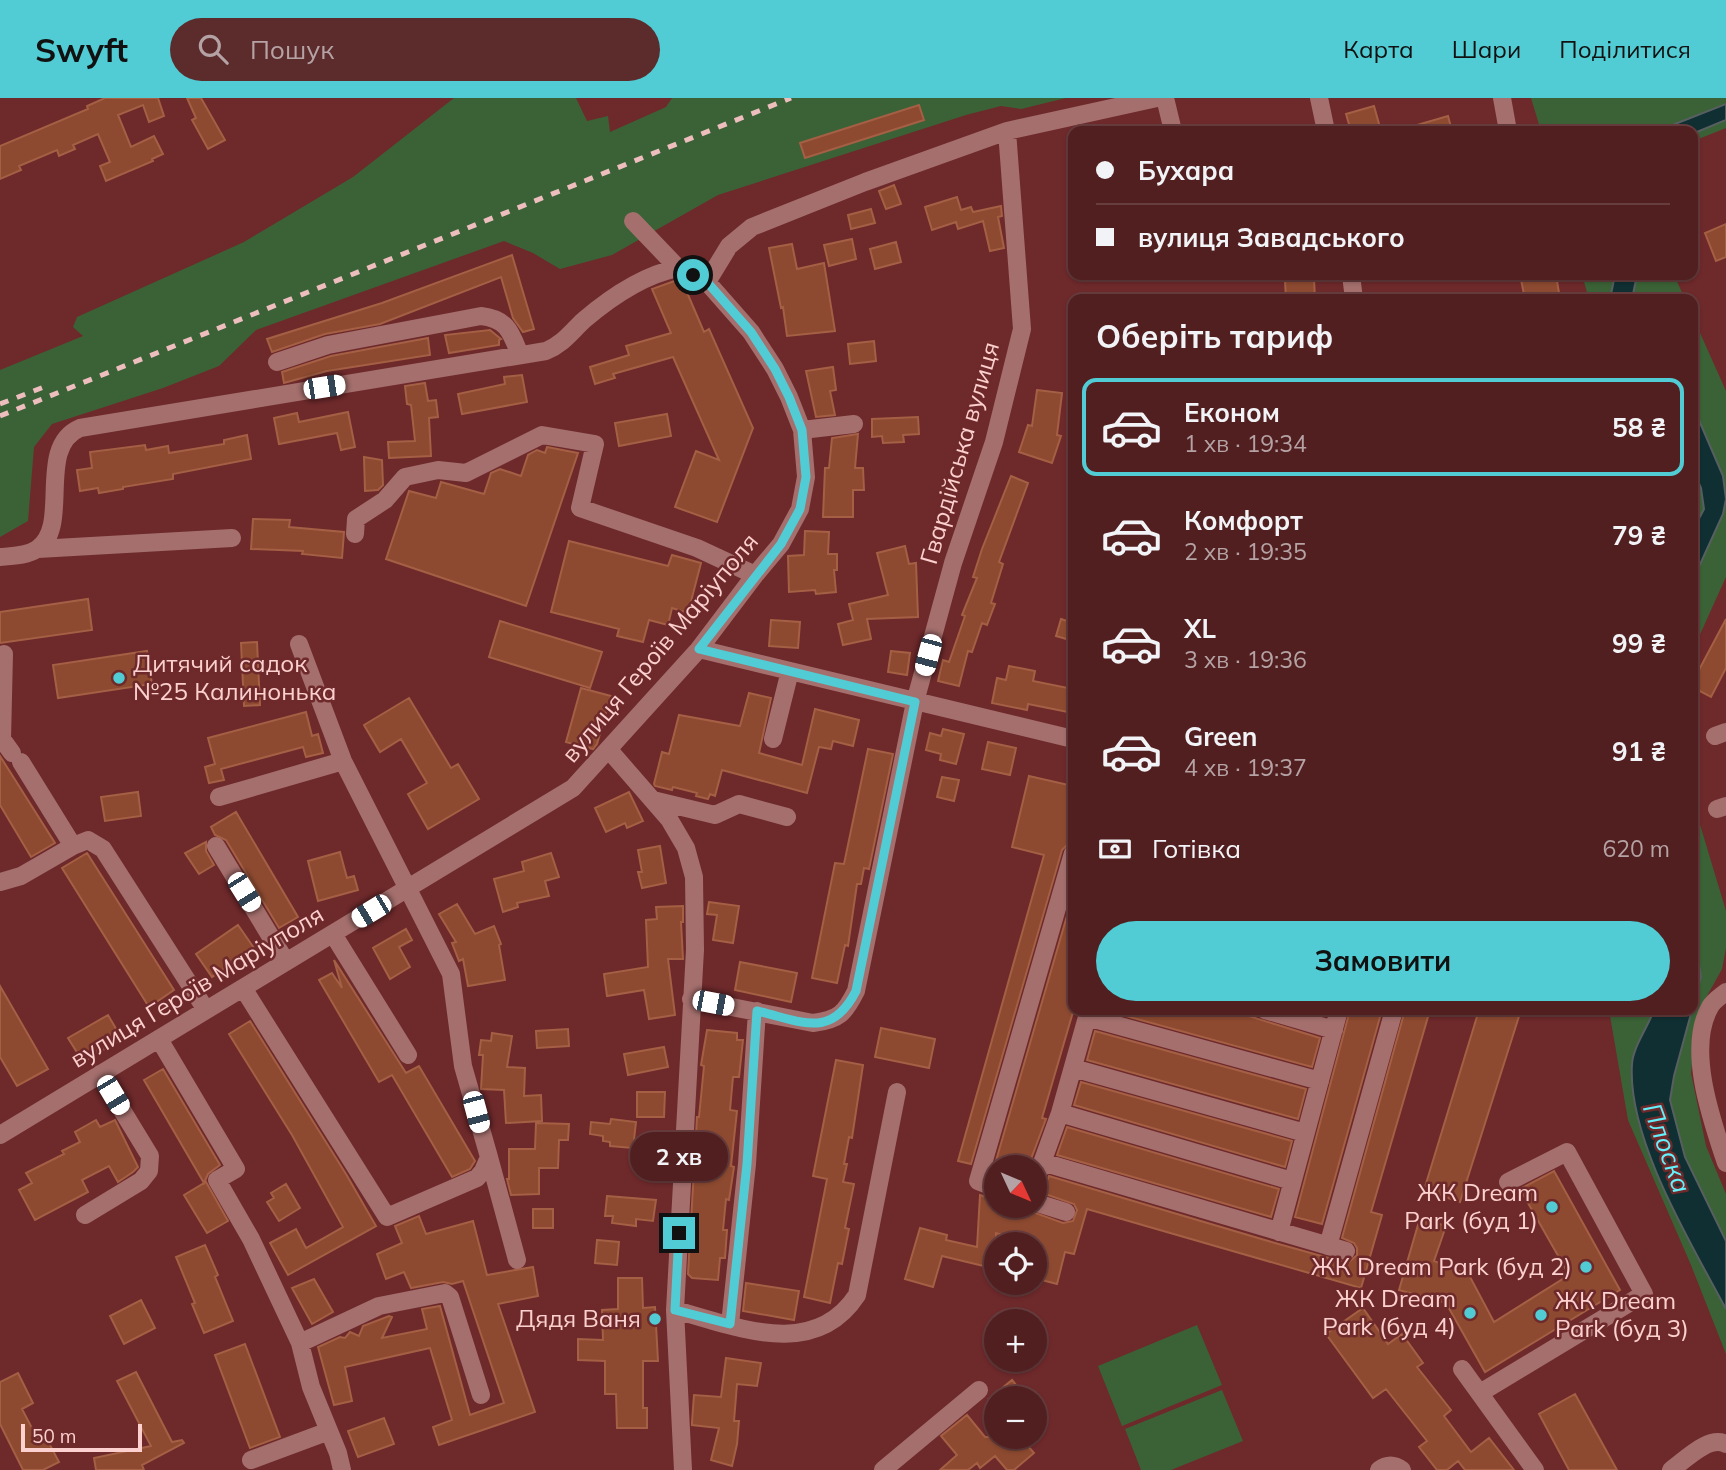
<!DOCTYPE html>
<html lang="uk">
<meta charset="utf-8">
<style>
body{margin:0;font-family:Mulish,sans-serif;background:#5c2c2d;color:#f1f3f6;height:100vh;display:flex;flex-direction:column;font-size:26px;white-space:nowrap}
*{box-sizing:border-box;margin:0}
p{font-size:23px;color:#b5a2a5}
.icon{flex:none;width:38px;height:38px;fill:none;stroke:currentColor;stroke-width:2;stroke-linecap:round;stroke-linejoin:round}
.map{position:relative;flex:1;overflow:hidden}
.drawer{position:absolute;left:1068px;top:196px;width:630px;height:721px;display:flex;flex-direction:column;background:#521f20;border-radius:14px;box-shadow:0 2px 5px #0004,0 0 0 2px #683d3e}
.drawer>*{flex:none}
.top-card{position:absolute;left:1068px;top:28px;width:630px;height:154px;border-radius:14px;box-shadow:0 2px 5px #0004,0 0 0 2px #683d3e;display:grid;align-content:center;height:154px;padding:0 28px;background:#521f20}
.needle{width:46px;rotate:134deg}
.controls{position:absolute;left:984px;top:1057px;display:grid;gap:14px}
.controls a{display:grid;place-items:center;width:63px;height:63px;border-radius:50%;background:#521f20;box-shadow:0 2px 5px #0004,0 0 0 2px #683d3e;font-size:35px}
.scale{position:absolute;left:21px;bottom:18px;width:121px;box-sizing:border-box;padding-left:7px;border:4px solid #fcd0ce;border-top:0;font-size:19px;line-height:24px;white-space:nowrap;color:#fcd0ce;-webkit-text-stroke:5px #6e292b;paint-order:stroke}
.end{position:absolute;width:32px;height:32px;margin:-16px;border:9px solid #51ccd4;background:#111;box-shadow:0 0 0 4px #111}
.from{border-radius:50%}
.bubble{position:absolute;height:49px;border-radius:24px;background:#521f20;box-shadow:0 2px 5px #0004,0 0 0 2px #683d3e;font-size:23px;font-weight:700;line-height:49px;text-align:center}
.car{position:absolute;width:21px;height:42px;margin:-21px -10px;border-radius:9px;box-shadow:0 0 5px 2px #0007;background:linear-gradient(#fff 24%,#345 0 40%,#fff 0 76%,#345 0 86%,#fff 0)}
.top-card b{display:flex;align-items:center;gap:24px;height:66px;font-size:26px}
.top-card b+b{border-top:2px solid #683d3e}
.top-card i{width:18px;height:18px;background:#f1f3f6}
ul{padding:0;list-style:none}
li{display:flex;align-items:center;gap:21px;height:98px;margin:0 14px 10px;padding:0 14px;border:4px solid transparent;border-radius:14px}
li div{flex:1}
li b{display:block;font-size:26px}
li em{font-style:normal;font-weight:700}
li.active{border-color:#51ccd4}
li>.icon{width:63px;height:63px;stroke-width:1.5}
h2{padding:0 28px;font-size:32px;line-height:84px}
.pay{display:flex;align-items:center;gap:18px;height:77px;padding:0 28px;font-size:26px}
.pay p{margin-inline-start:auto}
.action{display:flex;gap:14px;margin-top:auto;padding:14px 28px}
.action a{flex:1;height:80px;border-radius:42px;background:#51ccd4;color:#111;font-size:28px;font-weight:700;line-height:80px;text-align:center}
header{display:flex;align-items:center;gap:42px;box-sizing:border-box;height:98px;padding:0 35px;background:#51ccd4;color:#111}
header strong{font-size:33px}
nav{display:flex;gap:38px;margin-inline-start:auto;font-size:24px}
.search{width:490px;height:63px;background:#5c2c2d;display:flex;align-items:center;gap:18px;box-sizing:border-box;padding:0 24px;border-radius:38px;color:#b5a2a5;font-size:26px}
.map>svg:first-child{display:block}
.green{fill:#3b6236}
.water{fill:#102f32;stroke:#575f61;stroke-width:2}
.building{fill:#8d4a30;stroke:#a45f44;stroke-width:2}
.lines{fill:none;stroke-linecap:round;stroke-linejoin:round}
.minor{stroke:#a46f6d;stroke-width:18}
.rail{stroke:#edbebd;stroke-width:5;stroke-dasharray:9 9;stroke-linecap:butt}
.route{stroke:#51ccd4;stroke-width:9}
.poi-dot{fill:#51ccd4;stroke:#6e292b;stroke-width:2.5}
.labels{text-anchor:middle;stroke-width:5;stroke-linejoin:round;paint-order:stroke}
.street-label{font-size:24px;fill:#fcd0ce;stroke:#6e292b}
.poi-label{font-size:24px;fill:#fcd0ce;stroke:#6e292b;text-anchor:end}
.water-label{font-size:26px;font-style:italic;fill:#63f1fb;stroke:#6e292b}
</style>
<header>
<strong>Swyft</strong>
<div class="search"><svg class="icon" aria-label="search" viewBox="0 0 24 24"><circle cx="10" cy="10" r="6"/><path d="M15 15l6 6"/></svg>Пошук</div>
<nav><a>Карта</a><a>Шари</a><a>Поділитися</a></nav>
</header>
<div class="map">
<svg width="1726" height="1372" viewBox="0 0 1726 1372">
<rect width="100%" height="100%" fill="#6e292b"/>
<!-- green -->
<path class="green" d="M454 0H576L587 23 608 18 610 34 666 9 672 0H1066L1021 11 1001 8 966 17 718 97 612 157 560 171 533 155 504 143 256 232 219 268 163 290 52 326 34 349 28 423 0 439V272L83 238 73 229 77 219 244 144 353 79Z
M1531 0H1726V30L1696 42 1692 47V33H1541Z
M1582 177H1674L1685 201H1589Z
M1692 217 1726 293V479L1692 554Z
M1692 700 1726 813V850L1722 871 1698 914 1691 975 1706 1048 1726 1096V1256L1691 1167 1628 1022 1609 912H1692Z
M1197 1227 1222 1287 1122 1328 1098 1268Z
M1222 1292 1243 1343 1171 1372H1141L1125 1331Z"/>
<!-- water -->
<path class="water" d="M1726 6V22L1692 36V33H1666L1675 26Z
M1615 177H1637L1632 201H1610Z
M1692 306 1723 378 1726 401 1723 416 1692 484V434L1704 411 1701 390 1692 369Z
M1692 819 1701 879 1692 911Z
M1654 912H1692L1674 978 1670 1002 1685 1059 1726 1143V1211C1691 1145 1627 1041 1632 966 1633 949 1648 929 1654 912Z"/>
<!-- building -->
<path class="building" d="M105 0H158L164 18 149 24 143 7 118 17 131 49 154 38 163 56 152 61 153 63 106 83 100 68 110 64 98 36 73 47 75 51 59 58 57 52 19 68 21 72 0 81V48L88 11 87 8Z
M187 0H201L225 42 208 51 192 22 196 20Z
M919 7 924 22 805 60 800 45Z
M1374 8 1381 33H1351L1346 16Z
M1448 18 1452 33H1408L1407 30Z
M894 87 901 106 886 111 879 93Z
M957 99 961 112 971 109 973 114 1001 108 1002 118 998 119 1004 150 990 153 983 123 958 131 956 124 932 132 925 109Z
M871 111 875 125 851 131 848 117Z
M1726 126V159L1716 163 1705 135Z
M852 141 856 161 829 168 824 147Z
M896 144 901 164 875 171 870 151Z
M792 146 797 171 824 165 835 233 787 238 783 209 781 210 769 150Z
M512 157 534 231 523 234 513 220 501 179 380 226 325 236 272 254 267 241 382 205Z
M1520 177H1556L1559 195 1525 201Z
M1314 181 1315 201H1286L1285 183Z
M677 182 683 185 704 234 709 231 753 330 717 424 675 409 696 353 719 362 673 259 613 276 615 280 595 286 590 269 629 257 626 248 671 235 652 191Z
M490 232 501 241 499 242V247L449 255 445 237Z
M428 240 430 257 327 273 284 285 282 274 331 258Z
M874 243 876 263 850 266 848 246Z
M833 269 836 292 830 293 835 317 816 319 806 273Z
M522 277 527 304 462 316 458 296 505 286 504 279Z
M425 285 428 303 436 302 438 319 429 320 431 358 389 360 388 344 415 343 411 307 407 306 405 288Z
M1037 292 1062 295 1057 337 1061 338 1052 365 1019 354 1028 327 1032 328Z
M348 314 355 349 341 352 337 335 279 346 274 320 297 315 299 324Z
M667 316 671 338 619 348 615 325Z
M918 319 919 336 903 337 904 344 883 345 882 338 872 339V321Z
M858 336 855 370H863L864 392H853V419H823L825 370H829L832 340Z
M247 337 251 361 173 376V381L123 389V391L99 395 98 390 80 393 77 372 92 370 90 354 145 347 146 352 168 348 169 355 224 346V342Z
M547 349 578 355 526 508 386 461 409 393 436 400 441 384 484 396 491 375 500 371 521 378 528 357 537 352 545 355Z
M364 359 382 362 383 387 378 392 365 393Z
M1011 378 1028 385 999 464 1003 466 991 505 995 506 987 527 982 525 972 554 968 553 959 588 938 583 943 562 949 564 965 518 962 517 977 480 973 479 982 451Z
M253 421 290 422 289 429 344 434 342 460 302 456 303 453 251 451Z
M805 433 829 434 828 456H837V472H834L836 494 816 496 815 492 789 494 788 458 804 457Z
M569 443 668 468 672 457 701 465 688 515 672 510 668 527 649 522 643 544 617 538 619 531 551 514Z
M905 448 909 466 916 465 918 519 867 521 871 541 843 547 838 526 853 522 849 506 888 497 877 455Z
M88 501 92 532 0 545V514Z
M1061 521 1073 525V543L1056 538Z
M1726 521V570L1711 599 1692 589V585Z
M771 522 800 524 798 550 769 548Z
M500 523 602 554 590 590 489 559Z
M257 544 260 607 244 608 241 545Z
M147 553 152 586 58 600 53 567Z
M891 553 910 555 907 577 888 574Z
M1009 568 1035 573 1033 583 1073 591V615L1028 606 1027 612 992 605 997 580 1006 582Z
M581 590 611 598 597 646 593 651 566 644Z
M749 595 771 600 759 655 802 667 815 611 859 622 853 648 833 643 831 651 819 649 807 695 722 672 715 698 710 696 708 701 696 698 697 695 673 689 672 692 655 688 654 686 662 654 669 656 679 617 740 628Z
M409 600 451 670 458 666 479 701 428 731 408 696 427 685 401 641 380 654 364 627Z
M306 614 312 638 318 636 323 655 306 659 303 649 221 671 224 682 209 685 205 669 215 666 208 640Z
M943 631 964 636 956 666 940 662 941 656 926 652 930 635 941 638Z
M988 644 1016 650 1010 677 982 671Z
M868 651 893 656 869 771 864 770 861 786H857L848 848 845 847 837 885 812 880 835 765 844 766Z
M0 658 55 745 31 759 0 707Z
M1029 678 1073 688V731L1069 745 1062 752 971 1066 958 1063 1044 757 1012 749Z
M942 679 959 682 954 703 937 699Z
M138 694 141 718 105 723 101 699Z
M629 694 643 723 627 730 625 725 606 734 595 710Z
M236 714 298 819 279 830 226 742 215 737 211 729Z
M206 744V753L214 767 199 776 185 755Z
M660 748 666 785 642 790 638 774H642L638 752Z
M340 754 347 780 354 778 358 792 318 803 308 763Z
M87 755 174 892 149 909 62 770Z
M551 755 559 779 545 783 549 798 517 805 518 809 503 814 494 781 524 773 522 764Z
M1073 797V914L1042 1020 1046 1021 1028 1069H996V1074L993 1073Z
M709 804 739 808 733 845 713 842 717 817 707 816Z
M457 806 475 836 494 828 501 846 499 847 505 882 468 888 463 861 459 863 452 845 456 844 439 816Z
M683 808V824H681L683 861H668L675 917 649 921 644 892 607 898 604 876 648 869 646 822 657 821 656 809Z
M238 827 254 850 212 879 196 856Z
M406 831 412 842 399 849 410 869 390 881 373 850Z
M334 862 406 975 419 968 475 1063 470 1071 452 1079 392 977 379 984 319 882 332 875 342 890Z
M740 864 797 875 791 904 735 892Z
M0 888 48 971 17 988 0 959Z
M1104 912H1229L1320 940 1312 969Z
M1350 912H1382L1322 1126 1295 1119Z
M1405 912H1430L1371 1114 1382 1117 1361 1190 1087 1111 1074 1156 1065 1154 1057 1186 1034 1180V1146L996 1135V1171L942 1158 933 1189 905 1181 920 1130 947 1137 946 1142 977 1149 980 1097 996 1102V1108H1016L1063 1125 1073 1123 1077 1112 1074 1106 1042 1095 1049 1078 1275 1145 1343 1164H1349L1357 1157V1150L1354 1145 1342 1140Z
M1479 912H1521L1460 1104 1424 1092Z
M108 917 122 941 83 964 68 940Z
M250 923 346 1076 376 1128 288 1177 270 1145 296 1131 306 1150 343 1129 292 1037 229 936Z
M881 930 935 941 929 970 875 959Z
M568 931 569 948 537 950 536 933Z
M707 932 737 935V942H743L739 979H733L730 1012 737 1013 731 1068 734 1069 729 1102 726 1101 723 1132H727L725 1160H720L718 1182 692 1180 688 1176 697 1019H699L704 968 701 967Z
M1095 933 1306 991 1298 1021 1087 962Z
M492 935 512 938 507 969 525 970 524 998 541 997 542 1023 506 1025 504 992 481 991 483 957H479L481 942 491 943Z
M664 949 668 969 628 977 624 956Z
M836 962 863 967 852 1040 849 1039 844 1066H847L843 1084 854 1086 845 1130 849 1131 842 1166 838 1165 830 1205 804 1199 827 1081 813 1078Z
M163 971 220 1067 208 1076 204 1085 144 982Z
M1081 984 1292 1043 1285 1069 1074 1007Z
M637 994H665L664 1019H637Z
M611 1021 636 1024 633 1050 610 1048V1044L603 1043V1038L590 1036 591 1024 610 1026Z
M96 1022 100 1029 115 1022 138 1069 133 1074 118 1084 109 1068 82 1082 88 1094 35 1122 19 1092 32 1085 26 1075 64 1056 62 1053 80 1044 75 1034Z
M536 1025 569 1026 568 1042H559L558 1070H539V1096L511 1097 507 1081H509V1051H535Z
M1067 1029 1279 1091 1271 1119 1057 1057Z
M1554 1073 1620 1192 1485 1274 1446 1205 1399 1192 1420 1120 1446 1128 1434 1163 1469 1177 1494 1224 1569 1177 1520 1091Z
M206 1084 228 1123 207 1135 184 1097Z
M286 1086 300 1110 279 1123 267 1104 274 1100 271 1095Z
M607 1098 656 1102 653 1123 636 1121V1128L612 1125 613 1118H605Z
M533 1111H553V1130H533Z
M419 1118 426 1136 473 1123 487 1177 533 1169 538 1198 498 1206 535 1314 439 1347 433 1329 452 1322 430 1250 345 1269 352 1303 334 1307 318 1249 340 1239 345 1240 350 1234 359 1238 363 1228 389 1218 392 1219 382 1240 427 1231 422 1211 440 1208 470 1317 504 1305 463 1183 452 1186 443 1184 411 1190 404 1174 386 1181 377 1156 402 1145 395 1128Z
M597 1142 619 1144 617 1167 595 1165Z
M205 1147 218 1177 215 1179 233 1223 204 1235 192 1206 195 1205 176 1159Z
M618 1180H642L643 1210 655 1209 658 1263H643V1310H647V1330H617L616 1296H605V1263L578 1262V1241L603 1242 602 1212 618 1211Z
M314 1181 333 1214 312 1226 292 1190Z
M746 1185 799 1193 794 1222 743 1213Z
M141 1202 155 1230 124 1246 110 1218Z
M1363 1210 1388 1246 1402 1236 1423 1265 1417 1269 1451 1312 1444 1318 1471 1354 1489 1340 1514 1372H1465L1458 1363 1447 1372H1437L1419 1349 1427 1343 1386 1291 1373 1300 1326 1236Z
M245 1246 280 1339 250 1350 215 1257Z
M726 1260 761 1265 757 1288 737 1286 734 1323H739L737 1346 732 1368 711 1362 719 1330 692 1327V1324L694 1297 721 1299Z
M136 1274 172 1344 182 1342 184 1345 142 1367 144 1372H96L94 1360 151 1348 117 1283Z
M18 1275 33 1305 22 1311 34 1334 41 1330 59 1364 43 1372H23L0 1326V1284Z
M1012 1282 1027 1300H990Z
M1575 1296 1617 1372H1569L1539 1316Z
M967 1317 985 1339H1020L1034 1355 1014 1372H1007L995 1358 980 1370 977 1365 968 1372H940L957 1357 941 1338Z
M384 1320 394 1346 358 1359 348 1333Z"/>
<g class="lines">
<!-- minor -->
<path class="minor" d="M1165 0 1173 33
M1319 0 1326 33
M1502 0 1508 33
M1351 177 1354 201
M707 184 729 148 752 129 865 84 1007 33 1157 0
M277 264 328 247 481 218C508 221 511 235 520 257
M802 332 854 326
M355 436 356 421 385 402 405 379 438 372 466 375 542 337 595 346 580 410 697 450 755 477
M38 451 232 440
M0 459C12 458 27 458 37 451 72 429 35 349 80 330L546 253C563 246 571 234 584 222 611 199 643 177 678 170
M699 551 1073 641
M4 556 2 641 12 655
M1715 638 1726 634
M773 641 790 573
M609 652 669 721 686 750 694 779 695 852 675 1212 683 1372
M21 664 73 748 88 742 103 751 206 912
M219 699 343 663
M653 702 715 717 739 706 787 719
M1717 711 1726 708
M216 748 286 864
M0 784 21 778 73 748
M333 836 408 957
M243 890 387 1119 477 1080 483 1073 489 1059 463 968 451 876 343 663 299 546
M1726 894C1721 898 1713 903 1710 909 1686 951 1712 1023 1726 1065
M691 901 813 925C839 922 845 915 856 893L915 604 953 465 994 344 1022 231 1007 33
M1265 912 1334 932
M1087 919 1320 983
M159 941 236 1071 217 1082 251 1141 300 1245 311 1289 338 1355 342 1372
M1073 970 1305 1035
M1060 1015 1292 1083
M0 1037 573 690 699 551 755 477 781 446 800 411 806 379 802 332 789 299 775 271 751 234 707 184 678 170 633 123
M489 1059 517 1162
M1042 1064 1346 1153
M1034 1087 1060 1015 1089 912
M996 1090 978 1083 1073 755
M1034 1104 1066 1114
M85 1117 141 1083 149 1073 150 1058 100 976
M1279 1134 1339 912
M1328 1148 1394 912
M675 1212C735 1228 814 1263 857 1197L897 994
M730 1226 747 1066 757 913
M300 1245 379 1208 445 1195 450 1199 481 1297
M1462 1271 1535 1372
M1480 1295 1644 1196 1567 1054 1508 1084
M251 1362 329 1333
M883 1372 979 1292
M1379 1372C1387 1366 1394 1366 1402 1372
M1671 1372C1685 1362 1709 1337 1726 1346"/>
<!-- rail -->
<path class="rail" d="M0 306 44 289
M0 318 791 0"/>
</g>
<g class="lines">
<!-- route -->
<path class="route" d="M679 1135 675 1212 730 1226 747 1066 757 913C801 923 831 942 856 893L915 604 699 551 781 446 800 411 806 379 802 332 789 299 775 271 751 234 707 184 693 177"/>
</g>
<!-- markers -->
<g class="poi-dot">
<circle cx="119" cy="580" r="7"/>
<circle cx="1552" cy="1109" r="7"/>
<circle cx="1586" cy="1169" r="7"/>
<circle cx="1470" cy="1215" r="7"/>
<circle cx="1541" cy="1217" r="7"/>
<circle cx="655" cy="1221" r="7"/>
</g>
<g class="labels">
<!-- street labels -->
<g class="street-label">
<text transform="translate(960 355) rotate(-74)" y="8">Гвардійська вулиця</text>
<text transform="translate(660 550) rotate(-50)" y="8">вулиця Героїв Маріуполя</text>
<text transform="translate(197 889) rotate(-31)" y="8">вулиця Героїв Маріуполя</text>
</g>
<!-- poi labels -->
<g class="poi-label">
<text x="133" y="574" text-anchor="start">Дитячий садок<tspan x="133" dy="28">№25 Калинонька</tspan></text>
<text x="1538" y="1103">ЖК Dream<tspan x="1538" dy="28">Park (буд 1)</tspan></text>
<text x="1572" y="1177">ЖК Dream Park (буд 2)</text>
<text x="1456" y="1209">ЖК Dream<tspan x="1456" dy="28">Park (буд 4)</tspan></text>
<text x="1555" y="1211" text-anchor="start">ЖК Dream<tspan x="1555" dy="28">Park (буд 3)</tspan></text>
<text x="641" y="1229">Дядя Ваня</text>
</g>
<!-- water labels -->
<g class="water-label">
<text transform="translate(1667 1050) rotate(70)" y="9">Плоска</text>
</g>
</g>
</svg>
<div class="controls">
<a><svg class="needle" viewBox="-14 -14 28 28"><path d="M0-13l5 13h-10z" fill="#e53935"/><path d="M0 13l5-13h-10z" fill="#b5a2a5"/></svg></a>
<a><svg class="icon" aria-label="locate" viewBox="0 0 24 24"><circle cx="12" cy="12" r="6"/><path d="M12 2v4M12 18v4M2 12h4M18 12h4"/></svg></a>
<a>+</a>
<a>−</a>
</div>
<div class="scale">50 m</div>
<i class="end from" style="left:693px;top:177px"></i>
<i class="end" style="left:679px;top:1135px"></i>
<div class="bubble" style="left:630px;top:1034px;width:98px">2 хв</div>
<i class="car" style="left:324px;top:289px;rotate:81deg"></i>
<i class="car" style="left:928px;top:557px;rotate:195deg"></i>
<i class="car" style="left:244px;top:794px;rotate:148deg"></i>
<i class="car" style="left:371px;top:813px;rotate:239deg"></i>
<i class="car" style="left:713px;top:905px;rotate:101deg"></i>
<i class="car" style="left:113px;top:997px;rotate:149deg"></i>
<i class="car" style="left:476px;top:1014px;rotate:165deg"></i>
<div class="top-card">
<b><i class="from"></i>Бухара</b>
<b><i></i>вулиця Завадського</b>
</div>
<section class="drawer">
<h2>Оберіть тариф</h2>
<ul>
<li class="active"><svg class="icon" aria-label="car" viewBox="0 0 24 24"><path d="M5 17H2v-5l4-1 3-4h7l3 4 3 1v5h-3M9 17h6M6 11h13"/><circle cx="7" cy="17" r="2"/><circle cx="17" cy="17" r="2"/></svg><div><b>Економ</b><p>1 хв · 19:34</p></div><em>58 ₴</em></li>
<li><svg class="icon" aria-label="car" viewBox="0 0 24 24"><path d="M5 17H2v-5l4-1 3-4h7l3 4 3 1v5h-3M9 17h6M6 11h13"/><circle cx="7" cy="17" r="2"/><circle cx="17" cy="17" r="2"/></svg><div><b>Комфорт</b><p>2 хв · 19:35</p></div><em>79 ₴</em></li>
<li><svg class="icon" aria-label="car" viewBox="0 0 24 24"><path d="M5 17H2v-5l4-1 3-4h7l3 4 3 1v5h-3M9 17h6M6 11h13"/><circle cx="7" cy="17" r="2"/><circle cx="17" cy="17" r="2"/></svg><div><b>XL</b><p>3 хв · 19:36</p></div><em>99 ₴</em></li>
<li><svg class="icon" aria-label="car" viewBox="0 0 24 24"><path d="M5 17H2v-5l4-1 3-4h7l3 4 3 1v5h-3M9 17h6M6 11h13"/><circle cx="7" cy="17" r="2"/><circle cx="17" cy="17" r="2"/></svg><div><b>Green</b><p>4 хв · 19:37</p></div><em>91 ₴</em></li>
</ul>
<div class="pay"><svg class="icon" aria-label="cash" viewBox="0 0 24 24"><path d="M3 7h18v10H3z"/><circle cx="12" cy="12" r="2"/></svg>Готівка<p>620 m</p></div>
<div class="action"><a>Замовити</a></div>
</section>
</div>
